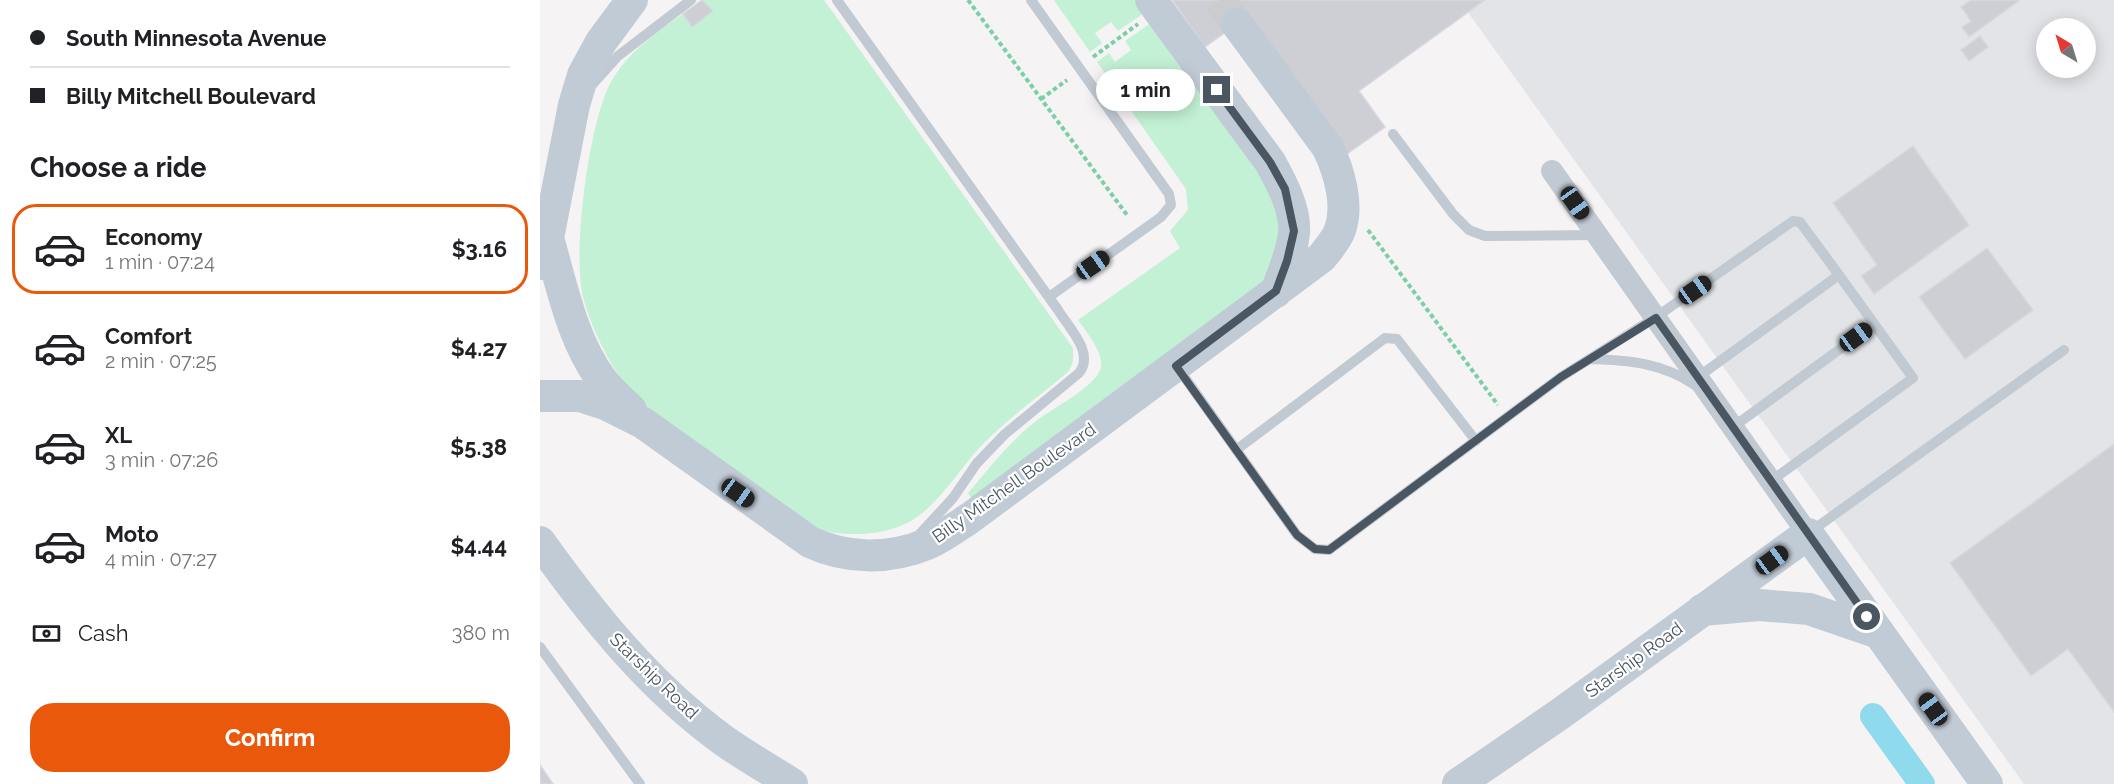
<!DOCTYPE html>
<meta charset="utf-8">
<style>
body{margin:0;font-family:Raleway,sans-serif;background:#f2f2f2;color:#202124;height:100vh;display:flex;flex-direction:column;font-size:22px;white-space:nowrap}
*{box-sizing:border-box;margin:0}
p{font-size:20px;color:#757577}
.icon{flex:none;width:33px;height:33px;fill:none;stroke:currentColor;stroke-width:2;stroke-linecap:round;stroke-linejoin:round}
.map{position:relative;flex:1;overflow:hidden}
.drawer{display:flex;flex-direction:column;background:#fff;width:540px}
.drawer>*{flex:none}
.top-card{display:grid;align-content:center;height:132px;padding:0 30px;background:#fff}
.needle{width:39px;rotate:322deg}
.tools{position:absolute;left:1496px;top:18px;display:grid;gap:12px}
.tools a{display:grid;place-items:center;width:60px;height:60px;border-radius:50%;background:#fff;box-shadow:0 3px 15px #0003;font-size:30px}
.end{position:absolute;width:27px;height:27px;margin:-14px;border:8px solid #4a5661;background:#fff;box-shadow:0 0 0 3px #fff}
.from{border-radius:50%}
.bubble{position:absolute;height:42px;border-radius:21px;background:#fff;box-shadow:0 3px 15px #0003;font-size:20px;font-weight:700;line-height:42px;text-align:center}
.car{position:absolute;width:18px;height:36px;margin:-18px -9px;border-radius:8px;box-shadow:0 0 4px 2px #0007;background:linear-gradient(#222 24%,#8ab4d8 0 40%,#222 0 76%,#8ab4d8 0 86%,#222 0)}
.top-card b{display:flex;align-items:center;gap:21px;height:57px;font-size:22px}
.top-card b+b{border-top:2px solid #e0e0e0}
.top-card i{width:15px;height:15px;background:#202124}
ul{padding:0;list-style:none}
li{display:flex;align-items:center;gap:18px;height:90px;margin:0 12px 9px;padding:0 18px;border:3px solid transparent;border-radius:24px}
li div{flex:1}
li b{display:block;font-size:22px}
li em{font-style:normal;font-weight:700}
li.on{border-color:#ea580c}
li>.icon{width:54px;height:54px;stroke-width:1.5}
h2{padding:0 30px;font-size:27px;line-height:72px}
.pay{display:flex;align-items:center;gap:15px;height:66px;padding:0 30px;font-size:22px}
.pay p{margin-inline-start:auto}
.cta{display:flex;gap:12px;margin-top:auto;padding:12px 30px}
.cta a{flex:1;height:69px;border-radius:24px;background:#ea580c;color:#fff;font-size:24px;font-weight:700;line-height:69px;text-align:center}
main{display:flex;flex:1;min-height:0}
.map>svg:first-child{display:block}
.airport{fill:#e2e4e7;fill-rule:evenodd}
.green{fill:#c3f1d5}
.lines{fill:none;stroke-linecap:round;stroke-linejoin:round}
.canal{stroke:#90daee;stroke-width:26}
.building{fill:#cdcfd5;stroke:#d7d9de;stroke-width:1.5}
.secondary-tunnel{stroke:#caccce;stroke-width:32;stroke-dasharray:32 16;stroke-linecap:butt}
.path{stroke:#7ad0a6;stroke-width:4;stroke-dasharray:4.5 3;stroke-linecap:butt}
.lane{stroke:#c1cad2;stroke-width:10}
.street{stroke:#c1cad2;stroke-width:22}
.secondary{stroke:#c1cbd6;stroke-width:32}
.route{stroke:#4a5661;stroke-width:8}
.labels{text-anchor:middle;stroke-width:4.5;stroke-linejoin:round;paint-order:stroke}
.street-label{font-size:18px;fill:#4a5661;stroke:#fff}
</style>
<main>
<section class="drawer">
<div class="top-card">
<b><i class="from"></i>South Minnesota Avenue</b>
<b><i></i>Billy Mitchell Boulevard</b>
</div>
<h2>Choose a ride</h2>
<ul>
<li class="on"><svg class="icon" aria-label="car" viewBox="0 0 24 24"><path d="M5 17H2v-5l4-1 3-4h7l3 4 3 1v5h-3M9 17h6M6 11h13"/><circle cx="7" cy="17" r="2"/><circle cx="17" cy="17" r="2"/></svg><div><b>Economy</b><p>1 min · 07:24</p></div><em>$3.16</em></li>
<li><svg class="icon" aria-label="car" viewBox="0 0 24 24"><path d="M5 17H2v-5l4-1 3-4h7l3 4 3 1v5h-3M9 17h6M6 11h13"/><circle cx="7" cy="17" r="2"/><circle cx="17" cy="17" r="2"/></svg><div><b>Comfort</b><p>2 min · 07:25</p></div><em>$4.27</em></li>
<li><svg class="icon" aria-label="car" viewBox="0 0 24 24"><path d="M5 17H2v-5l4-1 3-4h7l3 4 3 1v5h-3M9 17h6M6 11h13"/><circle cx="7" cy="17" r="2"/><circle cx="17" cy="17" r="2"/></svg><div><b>XL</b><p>3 min · 07:26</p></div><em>$5.38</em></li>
<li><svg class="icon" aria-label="car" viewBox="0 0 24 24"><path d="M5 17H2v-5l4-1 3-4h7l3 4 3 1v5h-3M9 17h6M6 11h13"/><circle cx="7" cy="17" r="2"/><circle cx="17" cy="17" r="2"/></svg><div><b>Moto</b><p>4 min · 07:27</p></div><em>$4.44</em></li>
</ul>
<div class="pay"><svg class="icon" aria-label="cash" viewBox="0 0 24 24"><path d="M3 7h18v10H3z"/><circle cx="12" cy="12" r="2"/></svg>Cash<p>380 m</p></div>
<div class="cta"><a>Confirm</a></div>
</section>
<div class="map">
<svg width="1574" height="784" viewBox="0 0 1574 784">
<rect width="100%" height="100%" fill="#f5f3f3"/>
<!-- airport -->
<path class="airport" d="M919 0H1574V784H1484ZM1506 28H1545V68H1506Z"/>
<!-- green -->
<path class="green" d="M162 0H284L533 348V361L529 371C501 395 471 416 445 442 424 463 409 489 387 509 358 536 315 538 278 530L99 404C75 373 55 339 44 301 31 258 49 121 71 82 91 46 130 24 162 0Z
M514 0H594L604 13 578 31 571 22 555 33 562 43 550 52Z
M611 23 726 184 738 216V238L733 262 724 281 431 498 428 493C451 466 473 437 503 416 518 406 554 386 560 370 566 354 546 332 538 320L640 248 630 231 648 210 646 189 557 62 569 53 575 62 591 50 585 41Z"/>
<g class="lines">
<!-- canal -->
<path class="canal" d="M1333 716 1382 784"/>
</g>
<!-- building -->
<path class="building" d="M162 0 173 11 152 27 143 14Z
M632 0H945L819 91 845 127 807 154 708 16 665 47Z
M1431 0H1480L1429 37 1422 27 1431 21 1421 7Z
M1440 36 1448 47 1429 61 1421 50Z
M1373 146 1429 225 1334 294 1321 276 1337 265 1293 203Z
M1447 248 1493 310 1425 359 1379 297Z
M1574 444V712L1528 649 1491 676 1410 563Z
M0 765 13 784H0Z"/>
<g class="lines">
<!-- secondary-tunnel -->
<path class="secondary-tunnel" d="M679 0 697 24"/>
<!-- path -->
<path class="path" d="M428 0 587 215
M553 57 598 24
M501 99 527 80
M828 230 958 405"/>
<!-- lane -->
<path class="lane" d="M297 0 518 310C529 328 555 353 539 373L465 434 437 463 413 498 378 536
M491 0 629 194 631 205 621 217 509 297
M51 86 78 56 151 0
M853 134 913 214 929 230 945 236 1057 235
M1050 359C1089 360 1122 363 1155 385
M638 368 757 535 775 549 789 550 1021 377 1116 317 1253 221 1260 222 1299 275 1158 377
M1193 427 1333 325
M696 450 845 338 857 339 936 441
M1231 481 1373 378 1299 275
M1270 532 1524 350
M0 647 100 784"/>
<!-- street -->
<path class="street" d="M1012 171 1268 534"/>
<!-- secondary -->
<path class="secondary" d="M611 0 730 162C741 182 756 209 754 233 752 253 743 273 736 292
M8 238C22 286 32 340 62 380 70 391 81 400 91 410
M0 264 8 238 34 105 43 75 61 42 92 0
M0 396H40L65 404 103 423 270 542C306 559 349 560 387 544 402 538 416 527 430 518L782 257C788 249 797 239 800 230 809 205 799 171 788 148L697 24
M0 542C53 616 109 686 183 740 205 756 229 769 252 784
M1162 610 1219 605 1269 609 1339 633
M918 784 1020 714 1268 534 1447 784"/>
</g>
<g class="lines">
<!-- route -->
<path class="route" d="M677 90 730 162 745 189 754 231 747 261 736 291 636 366 757 535 775 549 789 550 1021 377 1116 318 1327 617"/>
</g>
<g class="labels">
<!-- street labels -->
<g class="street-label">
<text transform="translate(474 483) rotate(-35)" y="6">Billy Mitchell Boulevard</text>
<text transform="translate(1094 660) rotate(-36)" y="6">Starship Road</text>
<text transform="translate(114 676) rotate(44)" y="6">Starship Road</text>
</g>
</g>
</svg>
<div class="tools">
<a><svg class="needle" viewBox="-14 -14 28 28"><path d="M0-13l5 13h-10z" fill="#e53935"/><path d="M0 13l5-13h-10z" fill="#757577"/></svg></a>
</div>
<i class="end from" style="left:1327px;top:617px"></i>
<i class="end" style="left:677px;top:90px"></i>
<div class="bubble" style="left:556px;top:69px;width:99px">1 min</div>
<i class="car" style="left:1035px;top:203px;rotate:145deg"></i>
<i class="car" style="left:553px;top:265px;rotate:55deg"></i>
<i class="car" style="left:1155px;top:290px;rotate:55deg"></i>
<i class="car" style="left:1316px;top:337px;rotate:54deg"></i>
<i class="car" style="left:198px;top:493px;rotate:125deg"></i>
<i class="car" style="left:1232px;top:560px;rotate:54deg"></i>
<i class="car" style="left:1393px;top:709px;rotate:324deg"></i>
</div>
</main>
